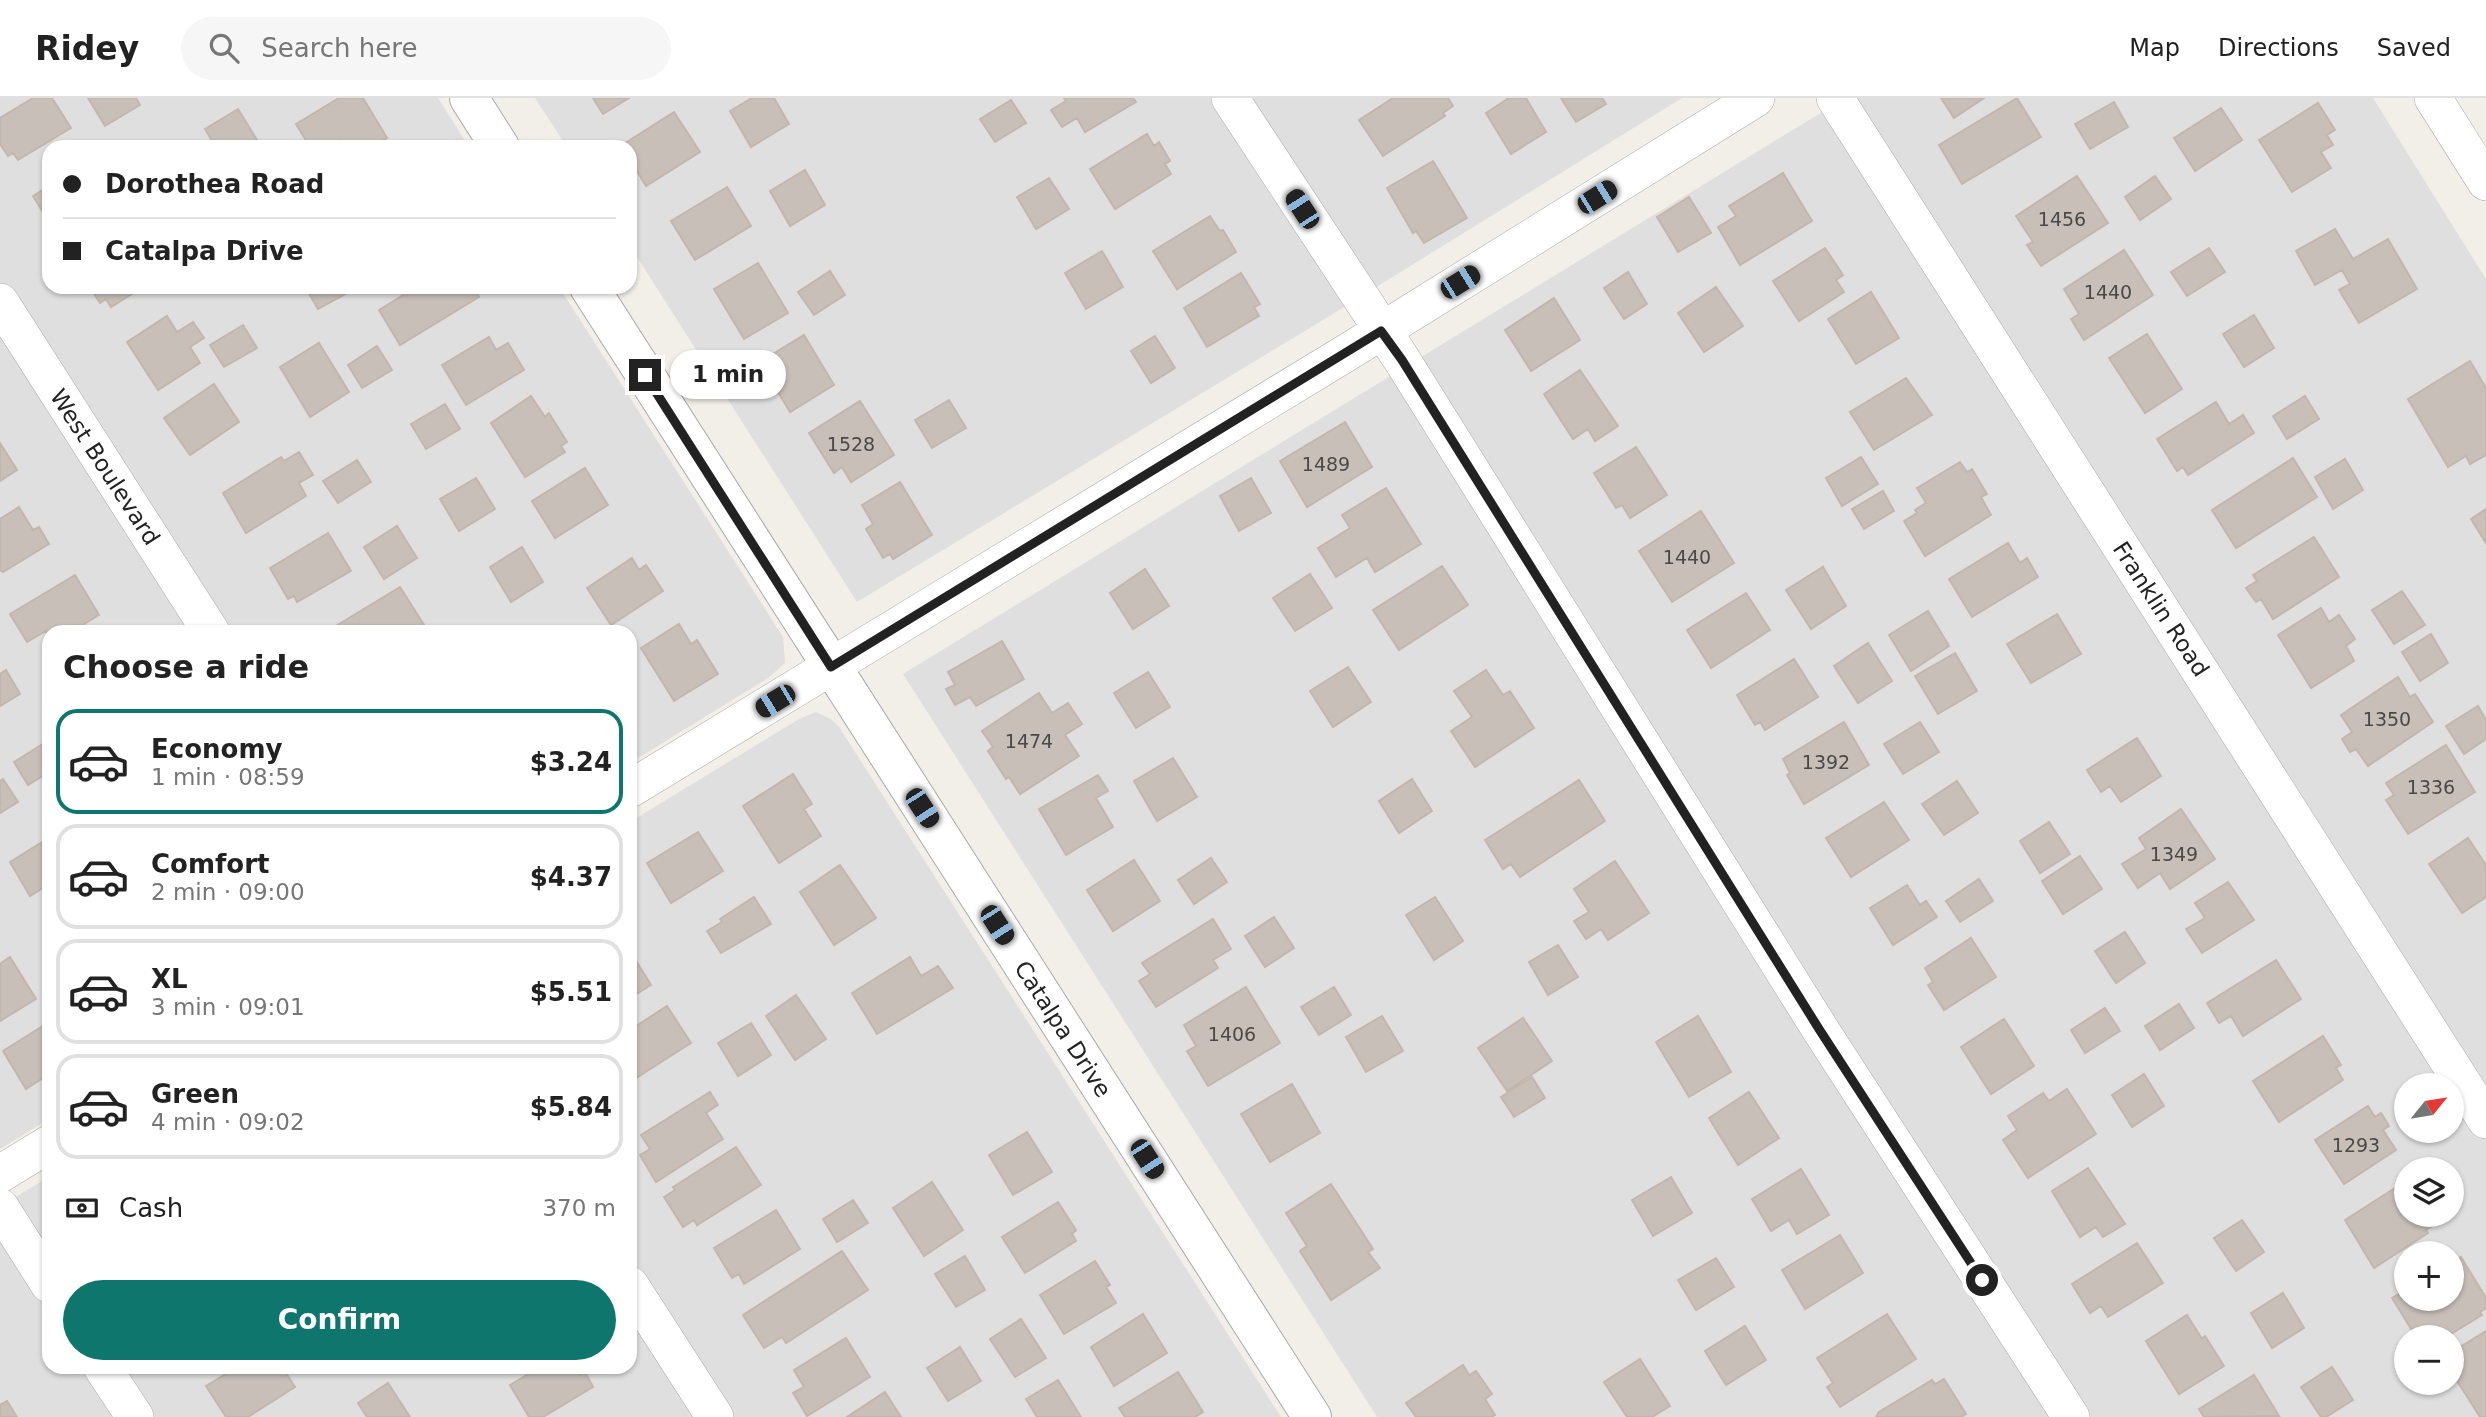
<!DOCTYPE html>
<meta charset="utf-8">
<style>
body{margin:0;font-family:"DejaVu Sans",sans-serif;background:#f6f6f6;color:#222;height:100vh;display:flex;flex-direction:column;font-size:26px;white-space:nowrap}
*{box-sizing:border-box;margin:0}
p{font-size:23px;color:#767676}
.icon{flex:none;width:38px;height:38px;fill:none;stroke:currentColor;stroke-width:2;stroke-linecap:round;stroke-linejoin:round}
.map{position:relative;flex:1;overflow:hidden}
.sheet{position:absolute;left:42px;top:527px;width:595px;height:749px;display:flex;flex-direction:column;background:#fff;border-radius:21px;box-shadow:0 2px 5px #0004}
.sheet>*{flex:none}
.guide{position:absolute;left:42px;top:42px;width:595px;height:154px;border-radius:21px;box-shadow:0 2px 5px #0004;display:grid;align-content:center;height:154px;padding:0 21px;background:#fff}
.needle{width:46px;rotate:60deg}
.tools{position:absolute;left:2394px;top:975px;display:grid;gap:14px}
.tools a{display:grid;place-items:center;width:70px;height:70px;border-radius:50%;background:#fff;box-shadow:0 2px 5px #0004;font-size:35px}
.end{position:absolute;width:32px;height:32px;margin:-16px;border:9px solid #222;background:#fff;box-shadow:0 0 0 4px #fff}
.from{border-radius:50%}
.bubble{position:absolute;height:49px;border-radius:24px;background:#fff;box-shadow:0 2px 5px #0004;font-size:23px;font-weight:600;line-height:49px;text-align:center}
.car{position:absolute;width:21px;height:42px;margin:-21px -10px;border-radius:9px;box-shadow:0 0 5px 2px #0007;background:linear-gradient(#222 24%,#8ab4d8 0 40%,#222 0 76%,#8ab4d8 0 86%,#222 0)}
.guide b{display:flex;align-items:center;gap:24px;height:66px;font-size:26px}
.guide b+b{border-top:2px solid #e0e0e0}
.guide i{width:18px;height:18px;background:#222}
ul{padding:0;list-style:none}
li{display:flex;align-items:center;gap:21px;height:105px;margin:0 14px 10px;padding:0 7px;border:4px solid #e0e0e0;border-radius:21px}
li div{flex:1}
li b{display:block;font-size:26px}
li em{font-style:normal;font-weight:600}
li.active{border-color:#0f766e}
li>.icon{width:63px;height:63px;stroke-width:1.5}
h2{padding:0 21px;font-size:32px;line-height:84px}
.pay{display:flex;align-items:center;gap:18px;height:77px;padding:0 21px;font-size:26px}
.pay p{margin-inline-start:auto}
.primary-button{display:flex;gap:14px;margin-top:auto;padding:14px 21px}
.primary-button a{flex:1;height:80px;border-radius:42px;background:#0f766e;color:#fff;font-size:28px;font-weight:600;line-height:80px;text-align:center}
header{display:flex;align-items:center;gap:42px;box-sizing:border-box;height:98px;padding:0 35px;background:#fff;border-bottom:2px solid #e0e0e0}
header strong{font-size:33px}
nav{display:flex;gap:38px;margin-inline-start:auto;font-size:24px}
.search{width:490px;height:63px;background:#f6f6f6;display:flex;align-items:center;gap:18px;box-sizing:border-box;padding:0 24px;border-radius:38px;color:#767676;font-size:26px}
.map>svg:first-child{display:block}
.residential{fill:#e0dfdf;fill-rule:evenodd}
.building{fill:#c7bfb8;stroke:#c4b6ab;stroke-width:2}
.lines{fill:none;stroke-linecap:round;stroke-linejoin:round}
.minor-casing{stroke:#a9a9a9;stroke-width:38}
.tertiary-casing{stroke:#a9a9a9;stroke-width:40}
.minor{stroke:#fff;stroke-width:37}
.tertiary{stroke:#fff;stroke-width:38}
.route{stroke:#222;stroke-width:9}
.labels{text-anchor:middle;stroke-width:5;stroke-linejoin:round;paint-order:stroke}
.number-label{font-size:19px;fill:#4b4948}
.street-label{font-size:23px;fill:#222;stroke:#fff}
</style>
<header>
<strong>Ridey</strong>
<div class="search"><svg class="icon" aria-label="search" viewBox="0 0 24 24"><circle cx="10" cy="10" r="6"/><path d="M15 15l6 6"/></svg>Search here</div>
<nav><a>Map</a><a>Directions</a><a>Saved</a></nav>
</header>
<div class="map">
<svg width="2486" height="1319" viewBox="0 0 2486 1319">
<rect width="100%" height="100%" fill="#f2efe9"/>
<!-- residential -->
<path class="residential" d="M0 0H438L469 49H49V189H559L783 539 785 565 768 580 630 665V534H49V1021L0 1051Z
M535 0H1682L1323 222 857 504 630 148V49H567Z
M1845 0H2373L2486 181V1319H1377L903 576ZM2406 987H2452V1032H2406ZM2406 1071H2452V1116H2406ZM2406 1155H2452V1200H2406ZM2406 1239H2452V1284H2406Z
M816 614 831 621 839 629 1281 1319H0V1108L49 1079V1269H630V724L799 621Z"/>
<!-- building -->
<path class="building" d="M33 0H52L71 30 18 62 13 55 8 58 0 46V20Z
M88 0H136L140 7 105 28Z
M339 0H363L387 40 372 49H343L339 42 327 49H310L296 26Z
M593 0H629L603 16Z
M752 0H774L789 26 751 49 730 13Z
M1064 0H1133L1136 4 1085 34 1077 20 1062 29 1051 12 1066 3Z
M1393 0H1448L1453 8 1443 15 1445 18 1383 58 1359 22Z
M1509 0H1526L1546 34 1511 56 1486 15Z
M1561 0H1602L1606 6 1576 24Z
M1941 0H1984L1954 20Z
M2017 0 2041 39 1962 86 1939 47Z
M1011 2 1026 25 995 44 980 21Z
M2114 4 2128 29 2090 51 2075 26Z
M2318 5 2335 32 2327 37 2333 47 2321 54 2331 70 2292 94 2259 42Z
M2221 10 2242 42 2195 73 2174 40Z
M238 11 257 42 246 49H216L205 31Z
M674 14 700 54 646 88 630 61V49L622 47Z
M1147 36 1154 48 1159 44 1170 63 1165 66 1171 76 1115 111 1090 71Z
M1433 63 1467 120 1424 145 1416 133 1413 135 1387 90Z
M805 72 825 107 790 128 770 93Z
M1783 75 1812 123 1740 167 1718 129 1736 118 1729 108Z
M2077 78 2108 125 2041 168 2027 147 2033 144 2016 118Z
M2155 78 2171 101 2140 122 2125 99Z
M1049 80 1069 111 1036 131 1017 99Z
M49 88V124L33 98Z
M727 89 751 128 695 162 671 123Z
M1689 99 1711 135 1678 154 1657 119Z
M1210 118 1220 133 1223 132 1236 154 1177 191 1153 153Z
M2335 131 2353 161 2388 141 2417 191 2359 225 2339 192 2350 186 2342 172 2315 187 2296 153Z
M1825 150 1843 177 1836 182 1844 194 1799 223 1773 183Z
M2209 150 2225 174 2187 198 2171 174Z
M2124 152 2153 197 2084 242 2071 221 2079 216 2064 191Z
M1102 153 1123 189 1086 211 1065 175Z
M758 165 788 215 744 241 714 191Z
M830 173 845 197 814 217 798 194Z
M1628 174 1647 206 1624 221 1604 190Z
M1241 175 1260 206 1254 209 1259 218 1207 249 1184 210Z
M90 189H143L111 209 106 201 100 205Z
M305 189H346L349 194 318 211Z
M416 189H473L479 199 400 247 379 212Z
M1716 189 1743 228 1704 254 1678 215Z
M1871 194 1899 240 1856 266 1828 221Z
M1554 200 1580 242 1531 273 1505 232Z
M2254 217 2274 250 2244 269 2223 236Z
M167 218 177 234 193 224 204 240 190 249 200 265 158 292 127 244Z
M243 227 257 250 224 269 210 247Z
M2147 236 2182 291 2145 315 2109 260Z
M804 237 834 287 790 314 760 264Z
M1155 238 1175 270 1151 285 1131 253Z
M489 239 496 252 508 245 524 272 466 307 442 267Z
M319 245 349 294 310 319 280 269Z
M377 248 392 272 362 290 348 267Z
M2470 263 2486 290V357L2470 366 2466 358 2448 369 2408 301Z
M1580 272 1618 328 1595 343 1588 331 1573 341 1544 296Z
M1906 280 1932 317 1874 352 1850 314Z
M214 286 239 324 190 357 164 320Z
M531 298 545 319 549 315 567 344 561 348 565 354 525 379 491 325Z
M2305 298 2319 321 2287 341 2273 318Z
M949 302 966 330 932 350 915 322Z
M860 303 894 357 851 384 842 369 834 375 809 335Z
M2216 304 2229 326 2243 317 2254 335 2188 377 2183 369 2177 373 2157 341Z
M445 306 460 331 426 351 411 326Z
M1345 324 1372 369 1307 409 1280 363Z
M0 345 17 372 0 383Z
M1636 349 1667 397 1630 420 1622 407 1616 410 1594 375Z
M299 354 313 377 299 385 306 398 246 435 223 395 281 359 284 363Z
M1861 359 1878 386 1842 408 1826 380Z
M2293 360 2317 399 2236 450 2212 412Z
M2345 361 2363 392 2333 411 2315 379Z
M357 362 371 384 338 405 323 383Z
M1960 364 1967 374 1972 371 1987 396 1981 399 1991 417 1925 458 1904 423 1917 415 1915 412 1926 405 1917 390Z
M585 370 608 407 555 440 532 403Z
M476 380 495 411 459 433 440 401Z
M1251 380 1271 415 1239 433 1220 398Z
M900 384 932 437 893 461 890 456 883 460 866 431 873 426 862 407Z
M1386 390 1421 446 1375 474 1367 460 1336 479 1318 450 1350 430 1342 417Z
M1883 393 1894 413 1864 431 1852 411Z
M19 409 33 432 39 429 49 446 3 474 0 472V421Z
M2486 411V445L2471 421Z
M1701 413 1734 465 1672 504 1639 453Z
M397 428 417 460 384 481 364 449Z
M328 435 351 473 297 504 294 498 288 501 270 470Z
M2314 439 2339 479 2273 521 2261 501 2256 504 2246 490 2257 483 2253 477Z
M2008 445 2020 465 2027 460 2038 479 1972 519 1949 481Z
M522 449 543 484 511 504 490 469Z
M632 460 639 472 646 467 663 493 611 527 587 490Z
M1442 468 1468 507 1399 552 1373 512Z
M1823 469 1846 508 1811 531 1786 492Z
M1145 471 1169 508 1133 531 1110 495Z
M1310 476 1332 510 1295 533 1273 500Z
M75 477 99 517 71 534H49V538L46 533 27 544 10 516Z
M400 489 426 530 420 534H326Z
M2402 493 2425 527 2394 546 2372 512Z
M1746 495 1770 532 1711 570 1687 532Z
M2321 510 2329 524 2339 517 2355 541 2346 548 2354 563 2311 590 2278 537Z
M1928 513 1949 548 1911 573 1889 537Z
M2057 516 2081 556 2031 585 2007 546Z
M679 526 691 546 697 542 718 576 674 603 641 550Z
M2431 536 2448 565 2420 583 2402 554Z
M1002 543 1024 581 976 608 970 599 955 607 946 591 955 587 948 574Z
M1868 545 1892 583 1858 605 1834 568Z
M1955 555 1977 593 1938 616 1915 578Z
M1794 561 1818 599 1765 632 1760 624 1755 627 1737 597Z
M1348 569 1371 604 1333 629 1310 593Z
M6 572 20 596 0 608V576Z
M1486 572 1503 597 1510 593 1534 630 1475 669 1451 633 1472 619 1454 593Z
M1148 574 1170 609 1136 630 1114 595Z
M2398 579 2410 599 2415 596 2433 624 2368 668 2356 651 2350 654 2342 641 2352 634 2341 617Z
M1039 595 1052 615 1068 605 1082 626 1065 637 1079 658 1020 696 1009 679 1006 681 988 653 993 649 982 633Z
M2478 608 2486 622V641L2464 656 2446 628Z
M1844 624 1869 667 1804 706 1787 677 1790 675 1783 661Z
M1920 624 1939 654 1903 676 1884 646Z
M2137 640 2161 678 2121 704 2110 688 2101 694 2087 672Z
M49 642V674L28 687 14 664Z
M2446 647 2475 694 2408 736 2386 702 2394 697 2386 685Z
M1173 660 1197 699 1157 723 1134 683Z
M793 676 812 706 804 711 821 738 779 765 743 708Z
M1098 677 1108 693 1096 700 1113 729 1066 757 1039 711Z
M3 681 18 704 0 715V683Z
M1412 681 1432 713 1399 735 1379 703Z
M1579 682 1605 723 1520 779 1511 766 1503 771 1485 742Z
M1957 683 1978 715 1944 737 1922 706Z
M1884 704 1909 742 1851 779 1826 740Z
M2181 711 2215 761 2170 791 2160 775 2138 790 2122 766 2146 751 2139 740Z
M2049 724 2070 756 2040 775 2020 743Z
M698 734 723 773 671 805 647 765Z
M2468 740 2486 767V799L2462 815 2429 766Z
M42 744 49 755V786L30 798 10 764Z
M2080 758 2102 791 2063 816 2042 783Z
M1211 760 1227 784 1194 806 1178 782Z
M1134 762 1160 803 1113 833 1087 792Z
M1615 763 1649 815 1608 842 1601 831 1586 841 1574 823 1589 814 1574 791Z
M840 767 876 820 834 847 800 794Z
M1979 781 1993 803 1960 824 1946 803Z
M2228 784 2254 822 2202 855 2186 831 2205 820 2195 805Z
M1907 787 1920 807 1926 803 1937 819 1893 847 1870 810Z
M754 799 771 826 721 855 707 833 722 824 720 821Z
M1435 799 1463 843 1434 862 1406 817Z
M1274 819 1294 850 1265 869 1245 838Z
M1213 821 1231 851 1213 862 1218 870 1156 909 1139 883 1150 876 1142 865Z
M2125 834 2145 865 2116 885 2095 853Z
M1971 840 1996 879 1944 912 1928 887 1933 884 1925 870Z
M1558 847 1578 879 1548 897 1529 864Z
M630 853 651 887 630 900Z
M10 859 36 901 0 923V866Z
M910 859 921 878 938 868 953 890 877 936 852 895Z
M2276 862 2301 901 2243 938 2231 918 2219 925 2207 905Z
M1246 889 1280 945 1208 988 1187 953 1196 948 1184 927Z
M1334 889 1351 917 1319 937 1301 909Z
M796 897 826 941 795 962 766 918Z
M2179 906 2194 930 2160 952 2145 928Z
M667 908 691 945 630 984V932Z
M2105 910 2120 933 2085 955 2071 932Z
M1382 918 1403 953 1366 974 1346 939Z
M1698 918 1731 974 1689 999 1656 944Z
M1523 920 1552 963 1507 993 1478 950Z
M2004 921 2034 968 1991 996 1961 949Z
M49 924V976L26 991 3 953Z
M751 925 771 957 738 978 718 945Z
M2323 938 2341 967 2336 970 2343 982 2279 1024 2253 983Z
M2144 976 2164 1008 2132 1029 2112 997Z
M1532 979 1545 1000 1514 1019 1501 999Z
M1292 986 1320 1035 1270 1064 1241 1016Z
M2067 991 2096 1036 2028 1080 2003 1042 2017 1032 2008 1018 2043 995 2049 1003Z
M710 994 718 1007 706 1015 723 1041 656 1084 640 1057 650 1051 641 1037Z
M1749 994 1779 1040 1738 1067 1709 1020Z
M2368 1008 2375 1019 2381 1015 2389 1028 2383 1032 2396 1052 2344 1086 2315 1042Z
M1027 1034 1052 1074 1013 1097 989 1057Z
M736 1049 761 1087 697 1127 694 1122 683 1129 664 1099 675 1092 673 1089Z
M2088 1070 2125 1126 2103 1139 2096 1129 2080 1139 2052 1093Z
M1801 1071 1829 1117 1797 1136 1789 1122 1771 1133 1752 1101Z
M1671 1079 1692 1115 1653 1138 1632 1102Z
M2406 1083V1116H2432L2437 1125 2426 1132 2428 1135 2374 1170 2345 1122Z
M932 1084 963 1132 924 1158 893 1110Z
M1331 1086 1373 1151 1368 1154 1380 1170 1331 1202 1300 1153 1307 1148 1286 1115Z
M853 1102 868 1125 837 1144 823 1121Z
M1058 1104 1076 1132 1072 1136 1076 1143 1025 1175 1002 1139Z
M776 1112 800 1151 744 1186 739 1176 732 1180 714 1150Z
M2242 1122 2264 1154 2236 1173 2214 1140Z
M1840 1137 1863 1175 1805 1211 1782 1172Z
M2137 1145 2163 1185 2108 1219 2101 1208 2090 1215 2072 1186Z
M842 1153 868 1192 786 1245 782 1239 764 1250 743 1217Z
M965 1158 985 1192 956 1209 935 1176Z
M2461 1159 2486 1200V1210L2480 1214 2482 1217 2446 1239H2416L2392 1200 2405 1193 2403 1189 2406 1187V1200H2452V1165Z
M1716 1160 1734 1189 1696 1212 1678 1182Z
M1095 1163 1110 1187 1106 1189 1116 1205 1064 1236 1040 1197Z
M2283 1195 2304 1230 2272 1250 2251 1215Z
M1143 1216 1167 1255 1114 1288 1091 1249Z
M1887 1216 1916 1261 1840 1309 1827 1289 1833 1285 1817 1260Z
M2187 1217 2202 1241 2205 1238 2224 1268 2179 1296 2146 1243Z
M1021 1221 1046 1260 1015 1279 990 1241Z
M1745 1228 1766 1262 1726 1287 1705 1253Z
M2486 1233V1319H2480L2452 1275V1254Z
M846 1240 870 1279 807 1318 793 1295 804 1289 794 1272Z
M960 1249 981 1283 948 1303 927 1270Z
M1640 1261 1670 1308 1652 1319H1627L1604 1284Z
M1463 1267 1469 1277 1476 1273 1492 1296 1485 1301 1495 1317 1491 1319H1416L1406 1305Z
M237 1269H282L295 1289 248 1319H226L206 1288Z
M540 1269H573L579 1277 585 1274 593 1289 543 1319H529L510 1287Z
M2332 1269 2353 1302 2326 1319H2321L2301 1289Z
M1178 1274 1203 1314 1195 1319H1125L1119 1310Z
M2254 1277 2279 1318 2204 1319 2199 1311Z
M1944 1281 1966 1316 1961 1319H1876L1879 1314 1932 1282 1935 1286Z
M1058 1282 1081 1319H1037L1026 1301Z
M388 1285 410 1319H367L358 1305Z
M885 1294 901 1319H847Z
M7 1303 17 1319H0V1307Z"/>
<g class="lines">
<!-- minor casing -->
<g class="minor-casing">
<path id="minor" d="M1230 0 1402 262 1820 931 2071 1319
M1835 0 2486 1022
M2433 0 2486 84
M0 204 211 534
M630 691 1351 252 1756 0
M0 1076 49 1046
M0 1109 49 1186
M630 1187 715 1319
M102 1269 135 1319"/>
</g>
<!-- tertiary casing -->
<g class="tertiary-casing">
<path id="tertiary" d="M469 0 500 49
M589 189 1312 1319"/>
</g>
<!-- minor -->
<use href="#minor" class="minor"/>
<!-- tertiary -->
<use href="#tertiary" class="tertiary"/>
</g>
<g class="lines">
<!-- route -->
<path class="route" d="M645 277 831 569 1381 233 1402 262 1819 931 1982 1182"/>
</g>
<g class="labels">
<!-- number labels -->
<g class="number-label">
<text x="2062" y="128">1456</text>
<text x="2108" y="201">1440</text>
<text x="851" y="353">1528</text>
<text x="1326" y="373">1489</text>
<text x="1687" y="466">1440</text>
<text x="2387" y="628">1350</text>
<text x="1029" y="650">1474</text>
<text x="1826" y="671">1392</text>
<text x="2431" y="696">1336</text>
<text x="2174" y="763">1349</text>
<text x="1232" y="943">1406</text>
<text x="2356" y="1054">1293</text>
</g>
<!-- street labels -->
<g class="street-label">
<text transform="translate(105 369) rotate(57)" y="8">West Boulevard</text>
<text transform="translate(2161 511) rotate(57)" y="8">Franklin Road</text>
<text transform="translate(1063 931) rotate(57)" y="8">Catalpa Drive</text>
</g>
</g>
</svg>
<div class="tools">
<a><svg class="needle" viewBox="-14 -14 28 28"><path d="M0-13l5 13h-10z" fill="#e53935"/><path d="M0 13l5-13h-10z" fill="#767676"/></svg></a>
<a><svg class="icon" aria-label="layers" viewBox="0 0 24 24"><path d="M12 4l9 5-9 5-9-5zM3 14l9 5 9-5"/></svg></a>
<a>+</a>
<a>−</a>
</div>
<i class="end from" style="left:1982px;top:1182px"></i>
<i class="end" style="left:645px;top:277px"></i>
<div class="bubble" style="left:670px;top:252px;width:116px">1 min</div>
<i class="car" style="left:1597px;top:99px;rotate:58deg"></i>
<i class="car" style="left:1302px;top:111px;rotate:327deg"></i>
<i class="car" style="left:1460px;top:184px;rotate:58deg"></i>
<i class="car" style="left:775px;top:603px;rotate:239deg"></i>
<i class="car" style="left:922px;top:710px;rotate:147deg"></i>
<i class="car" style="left:997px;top:827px;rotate:147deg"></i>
<i class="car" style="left:1147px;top:1061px;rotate:147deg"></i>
<div class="guide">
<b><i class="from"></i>Dorothea Road</b>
<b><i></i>Catalpa Drive</b>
</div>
<section class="sheet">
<h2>Choose a ride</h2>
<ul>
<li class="active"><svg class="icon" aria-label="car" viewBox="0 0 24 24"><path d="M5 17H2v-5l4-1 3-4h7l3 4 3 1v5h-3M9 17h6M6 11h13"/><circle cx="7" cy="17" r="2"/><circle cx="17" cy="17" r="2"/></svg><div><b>Economy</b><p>1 min · 08:59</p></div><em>$3.24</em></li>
<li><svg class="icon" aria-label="car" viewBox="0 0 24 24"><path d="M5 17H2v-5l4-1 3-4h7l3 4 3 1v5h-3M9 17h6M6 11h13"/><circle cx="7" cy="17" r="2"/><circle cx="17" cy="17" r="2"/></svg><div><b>Comfort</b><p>2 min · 09:00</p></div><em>$4.37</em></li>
<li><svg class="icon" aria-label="car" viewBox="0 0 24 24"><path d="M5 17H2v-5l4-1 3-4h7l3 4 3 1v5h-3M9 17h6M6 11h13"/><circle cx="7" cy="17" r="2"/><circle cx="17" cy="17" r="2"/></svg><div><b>XL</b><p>3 min · 09:01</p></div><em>$5.51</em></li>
<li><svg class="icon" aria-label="car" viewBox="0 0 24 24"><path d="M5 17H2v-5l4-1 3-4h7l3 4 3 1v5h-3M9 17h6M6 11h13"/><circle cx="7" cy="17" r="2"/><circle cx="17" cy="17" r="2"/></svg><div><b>Green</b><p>4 min · 09:02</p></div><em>$5.84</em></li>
</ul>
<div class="pay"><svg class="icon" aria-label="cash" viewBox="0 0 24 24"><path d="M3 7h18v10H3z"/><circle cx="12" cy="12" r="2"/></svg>Cash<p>370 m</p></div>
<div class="primary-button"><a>Confirm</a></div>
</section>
</div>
